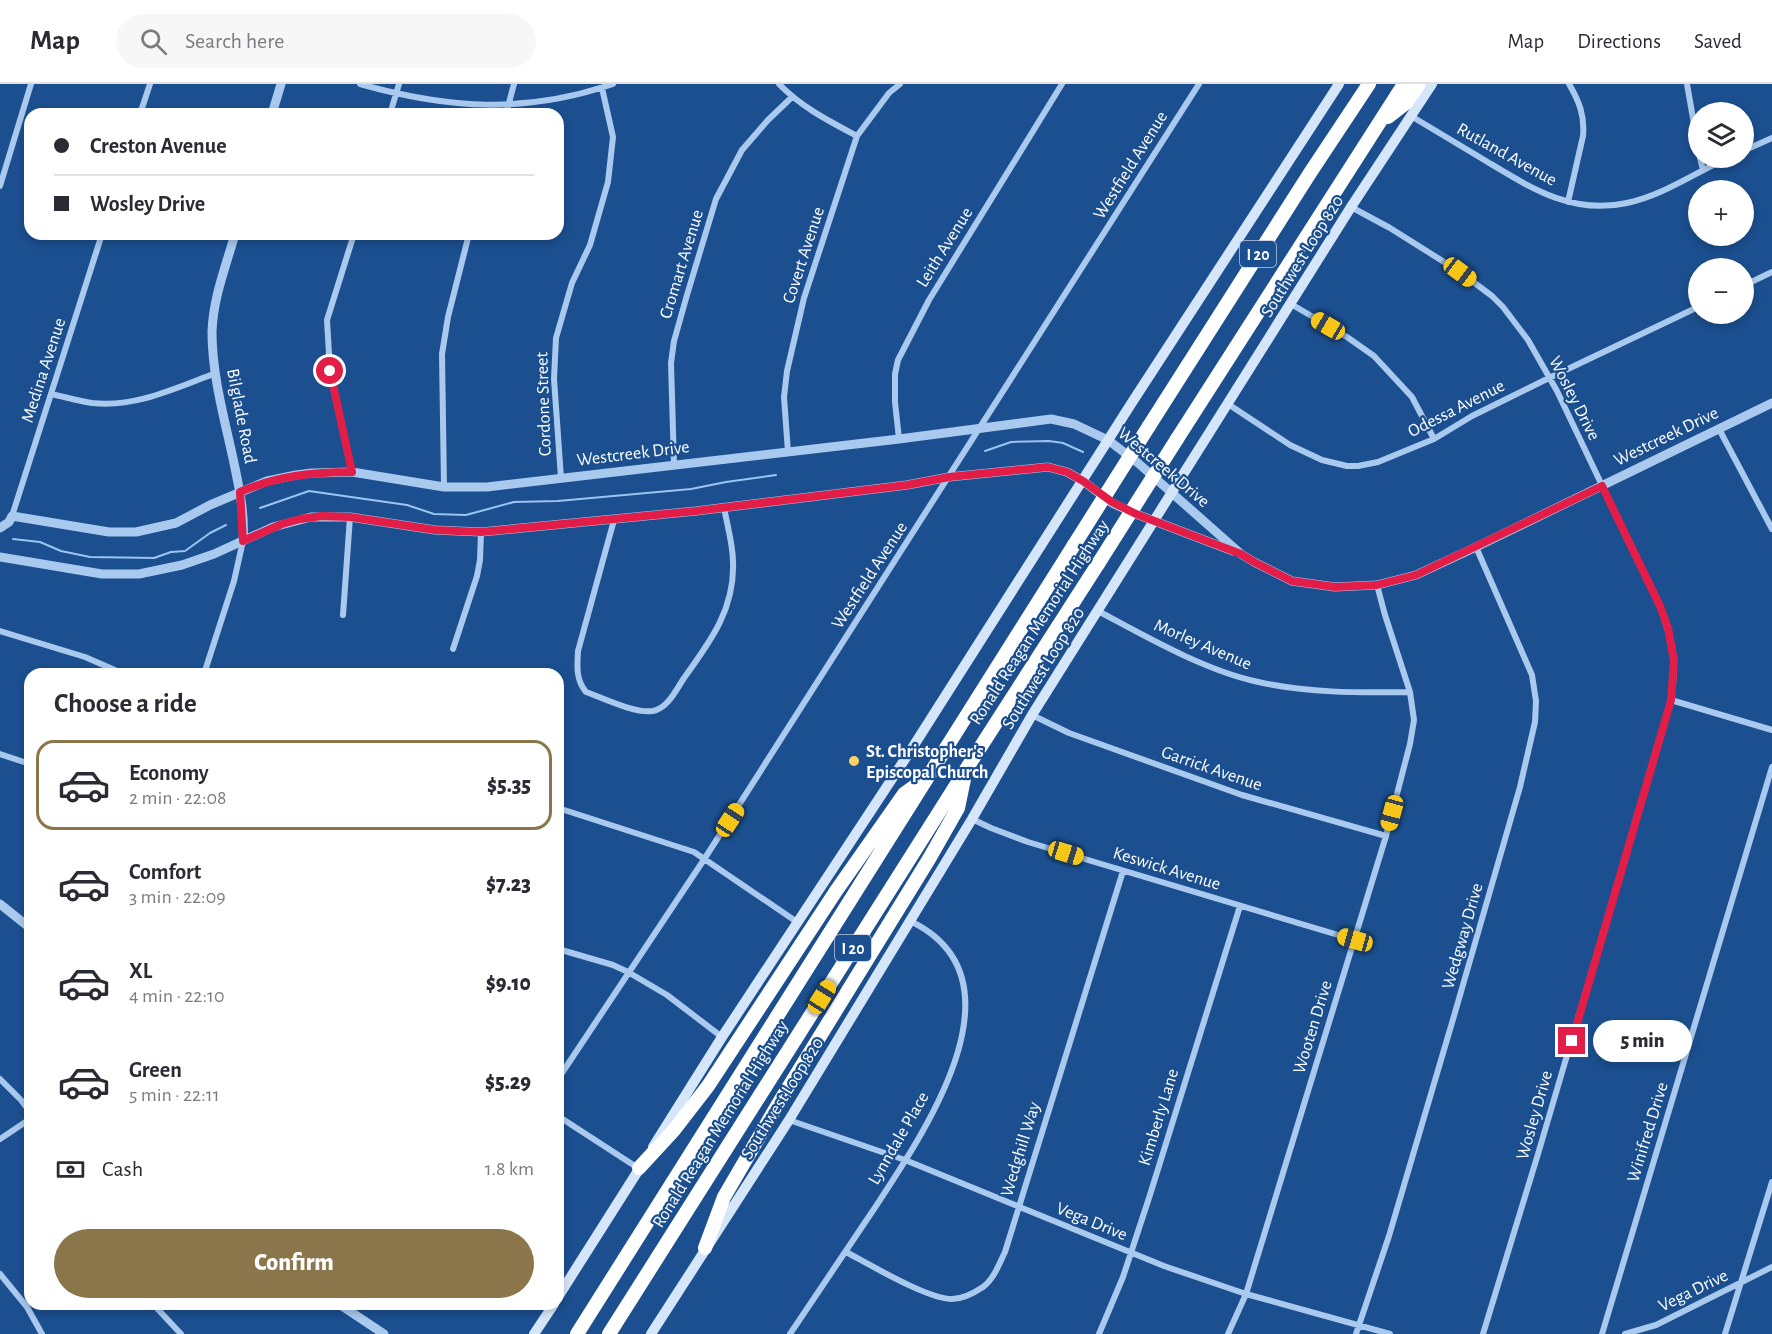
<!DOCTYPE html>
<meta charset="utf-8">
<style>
body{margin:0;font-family:"Alegreya Sans",sans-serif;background:#f7f7f7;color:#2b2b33;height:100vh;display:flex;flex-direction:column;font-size:22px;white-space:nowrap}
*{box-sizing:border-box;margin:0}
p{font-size:20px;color:#7c7c81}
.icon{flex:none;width:33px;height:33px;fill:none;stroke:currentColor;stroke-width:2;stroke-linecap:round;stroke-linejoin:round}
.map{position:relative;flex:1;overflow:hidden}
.sheet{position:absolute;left:24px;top:584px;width:540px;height:642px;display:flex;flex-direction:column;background:#fff;border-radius:18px;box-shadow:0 3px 9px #0003}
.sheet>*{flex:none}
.banner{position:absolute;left:24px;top:24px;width:540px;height:132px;border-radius:18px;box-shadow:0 3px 9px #0003;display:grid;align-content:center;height:132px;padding:0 30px;background:#fff}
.buttons{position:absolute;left:1688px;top:18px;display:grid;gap:12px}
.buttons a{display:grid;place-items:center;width:66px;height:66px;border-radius:50%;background:#fff;box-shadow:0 3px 9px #0003;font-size:30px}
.end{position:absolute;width:27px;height:27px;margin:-14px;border:8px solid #e11d48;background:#fff;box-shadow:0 0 0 3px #fff}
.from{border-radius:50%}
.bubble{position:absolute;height:42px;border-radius:21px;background:#fff;box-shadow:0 3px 9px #0003;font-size:20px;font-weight:800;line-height:42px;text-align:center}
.car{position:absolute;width:18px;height:36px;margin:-18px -9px;border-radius:8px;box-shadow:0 0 4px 2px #0007;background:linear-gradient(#f5c518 24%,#345 0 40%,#f5c518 0 76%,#345 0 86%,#f5c518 0)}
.banner b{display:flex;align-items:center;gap:21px;height:57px;font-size:22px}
.banner b+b{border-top:2px solid #e1e1e2}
.banner i{width:15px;height:15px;background:#2b2b33}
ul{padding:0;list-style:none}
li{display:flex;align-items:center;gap:18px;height:90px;margin:0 12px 9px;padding:0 18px;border:3px solid transparent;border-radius:18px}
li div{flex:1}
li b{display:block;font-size:22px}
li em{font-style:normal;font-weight:800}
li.selected{border-color:#8a764a}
li>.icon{width:54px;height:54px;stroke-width:1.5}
h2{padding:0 30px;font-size:27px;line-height:72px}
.pay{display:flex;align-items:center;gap:15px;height:66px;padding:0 30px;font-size:22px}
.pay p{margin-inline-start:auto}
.primary-button{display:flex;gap:12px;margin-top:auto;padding:12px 30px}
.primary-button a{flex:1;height:69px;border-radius:36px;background:#8a764a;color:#fff;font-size:24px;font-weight:800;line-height:69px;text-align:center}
header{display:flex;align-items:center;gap:36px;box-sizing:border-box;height:84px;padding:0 30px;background:#fff;border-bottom:2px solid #e1e1e2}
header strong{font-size:28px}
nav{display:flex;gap:33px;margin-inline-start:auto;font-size:21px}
.search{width:420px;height:54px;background:#f7f7f7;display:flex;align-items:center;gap:15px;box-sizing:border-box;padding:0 21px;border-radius:33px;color:#7c7c81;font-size:22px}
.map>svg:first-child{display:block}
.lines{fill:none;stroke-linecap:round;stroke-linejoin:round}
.stream{stroke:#9cc4f0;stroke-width:2}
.minor{stroke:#a9c9ee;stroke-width:6}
.tertiary{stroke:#a9c9ee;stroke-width:9}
.secondary{stroke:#d6e6fa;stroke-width:10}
.motorway{stroke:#fff;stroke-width:14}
.motorway-bridge{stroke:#fff;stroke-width:14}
.route{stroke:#e11d48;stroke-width:8}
.poi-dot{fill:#ffd166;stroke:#1b4f8f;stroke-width:2}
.labels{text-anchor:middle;stroke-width:4.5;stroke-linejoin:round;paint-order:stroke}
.shield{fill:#1b4f8f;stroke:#bbcadd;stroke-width:1.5}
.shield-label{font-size:16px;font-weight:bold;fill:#fff}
.street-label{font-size:18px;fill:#fff;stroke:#1b4f8f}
.poi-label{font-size:18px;font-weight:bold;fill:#fff;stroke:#1b4f8f;text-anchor:start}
</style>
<header>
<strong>Map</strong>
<div class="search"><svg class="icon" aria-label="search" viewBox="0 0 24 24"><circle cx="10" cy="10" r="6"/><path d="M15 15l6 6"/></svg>Search here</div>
<nav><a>Map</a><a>Directions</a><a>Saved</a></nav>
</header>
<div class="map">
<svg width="1772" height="1250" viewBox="0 0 1772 1250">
<rect width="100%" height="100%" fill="#1b4f8f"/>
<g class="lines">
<!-- stream -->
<path class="stream" d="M985 367 1011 358 1049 357 1063 359 1083 368
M260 424 309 407 407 421 434 430 466 431 514 418 558 417 691 405 726 398 776 391
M13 455 40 458 61 467 90 473 154 474 171 468 185 467 210 449 226 441"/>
<!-- minor -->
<path class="minor" d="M360 0C449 25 525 30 613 0
M779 0C801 23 829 37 857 52
M1687 0 1698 63
M140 30 150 0
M390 30 399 0
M506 30 514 0
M1411 32C1436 47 1461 62 1486 77 1531 104 1572 131 1627 119 1664 111 1694 89 1728 74
M1743 67 1772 54
M1700 74 1703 86
M0 102 31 0
M1568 118 1583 52C1585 32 1579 17 1569 0
M1351 123 1390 144 1460 188 1492 212 1503 223 1528 256 1557 307 1660 523C1666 540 1673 559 1674 578 1675 607 1666 635 1658 662L1538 1070 1483 1250
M1743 202 1772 188
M1291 220 1347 253 1374 272 1412 313 1434 355
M51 310C65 313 79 317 92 319 135 324 176 304 216 289
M1228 320 1290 361 1322 376 1347 382H1358L1378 378 1434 355 1472 332 1549 294 1698 223
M1719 345 1772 445
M899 355 895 318V290L898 276 929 216 1062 0
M788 368 784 313 787 287 804 214 857 52 889 9 900 0
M674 381 671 279 674 257 687 211 716 115 742 66 768 36 792 13
M352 388 330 287 327 236 354 150
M561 394 554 295 556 254 572 199 590 161 608 98 613 53 602 4
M444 403 442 270 448 233 469 150
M12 432 102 150
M614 436 578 567C577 583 576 596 586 608 603 614 635 630 653 627 668 624 676 606 684 594 710 558 735 525 733 478 733 460 727 441 724 423
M1098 527C1145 552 1202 585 1254 597 1305 609 1358 609 1410 608
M343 531 350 433
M0 547 85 573 124 590
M453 565 477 492 480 476 481 448
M204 590 234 497 243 457
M1671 616 1772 646
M1032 631 1069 649 1242 711 1386 752
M0 670 30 680
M558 724 694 768 797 838
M972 735 991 744 1028 758 1355 856
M558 865 613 881 628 888 667 911 722 953
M0 995 21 1016 30 1028
M558 995 705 774 1199 0
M558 1032 638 1084
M789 1036 905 1076 1164 1182 1246 1210 1390 1250
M0 1055 30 1035
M846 1168C869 1180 927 1215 952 1215 962 1215 974 1209 983 1203 994 1195 999 1180 1005 1168L1123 787
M0 1190 27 1223 42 1250
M153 1220 181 1250
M790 1250C818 1208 846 1167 874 1125 921 1053 1032 895 910 837
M1099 1250 1123 1193 1149 1114 1240 822
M1228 1250 1246 1210 1386 752 1410 660 1414 636 1410 608 1385 531 1377 501
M1356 1250 1389 1152 1454 932 1520 703 1535 638 1536 617 1532 591 1476 463
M1602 1250 1772 683
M1625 1250 1656 1241 1772 1183
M1725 1250 1772 1098"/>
<!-- tertiary -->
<path class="tertiary" d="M272 30 281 0
M235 150C226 182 213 214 212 248 212 294 226 340 235 384 240 408 245 432 243 457
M0 444 9 438 12 432 109 448H136L176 439 210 421 267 397 296 391 312 389 352 388 444 403H487L899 355 1051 335 1074 340 1108 356 1138 379 1241 470 1254 478 1292 497 1335 503 1377 501 1416 491 1476 463 1772 319
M0 473 102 490H139L182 481 214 470 273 443 311 433H350L435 446 481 448 696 427 907 401 949 393 1048 383 1067 388 1083 397 1112 419 1136 430 1233 467
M0 820 30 844
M339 1220 384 1250"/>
<!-- secondary -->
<path class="secondary" d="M653 1063 722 953 909 669 1131 320 1339 0
M558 1213 643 1079
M534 1250 554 1220
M651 1250 789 1036 972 735 1032 631 1351 123 1432 0"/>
<!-- motorway -->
<path class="motorway" d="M1388 33 1406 19 1419 0
M1149 342 1310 89 1369 0
M1177 355 1404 0
M639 1084 674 1046 708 1002 836 807 904 710 922 697
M705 1164 724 1113 777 1022 929 775 958 724 964 695
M577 1250 1074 461
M609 1250 967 684 1098 480"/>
<!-- motorway-bridge -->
<path class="motorway-bridge" d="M1074 461 1149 342
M1098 480 1177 355"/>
</g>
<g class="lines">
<!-- route -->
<path class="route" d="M330 287 352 388C312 388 277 392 240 408L243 457 282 440 300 435 322 432 350 433 435 446 481 448 696 427 907 401 949 393 1048 383 1067 388 1083 397 1112 418 1136 430 1241 470 1254 478 1292 497 1335 503 1377 501 1416 491 1602 402 1660 522 1668 544 1674 577 1671 616 1572 957"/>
</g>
<!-- markers -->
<circle class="poi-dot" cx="854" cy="677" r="6"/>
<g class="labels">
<!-- shield labels -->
<g class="shield">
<rect x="1240" y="157" width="36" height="26" rx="4.5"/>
<rect x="835" y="851" width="36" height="26" rx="4.5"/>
</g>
<g class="shield-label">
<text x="1258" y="176">I 20</text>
<text x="853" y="870">I 20</text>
</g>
<!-- street labels -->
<g class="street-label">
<text transform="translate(1507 70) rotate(29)" y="6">Rutland Avenue</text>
<text transform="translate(1130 81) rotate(-58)" y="6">Westfield Avenue</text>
<text transform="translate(944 163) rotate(-58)" y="6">Leith Avenue</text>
<text transform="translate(803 171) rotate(-72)" y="6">Covert Avenue</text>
<text transform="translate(1302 172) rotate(-58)" y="6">Southwest Loop 820</text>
<text transform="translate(681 180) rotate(-73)" y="6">Cromart Avenue</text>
<text transform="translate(43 286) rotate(-72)" y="6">Medina Avenue</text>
<text transform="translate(1575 314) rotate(63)" y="6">Wosley Drive</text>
<text transform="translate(543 320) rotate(-92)" y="6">Cordone Street</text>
<text transform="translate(1456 324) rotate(-27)" y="6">Odessa Avenue</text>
<text transform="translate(242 332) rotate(79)" y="6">Bilglade Road</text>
<text transform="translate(1666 352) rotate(-26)" y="6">Westcreek Drive</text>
<text transform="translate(633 369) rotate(-7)" y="6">Westcreek Drive</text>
<text transform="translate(1164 383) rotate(40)" y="6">Westcreek Drive</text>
<text transform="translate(869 491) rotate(-57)" y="6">Westfield Avenue</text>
<text transform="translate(1039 538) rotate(-57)" y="6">Ronald Reagan Memorial Highway</text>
<text transform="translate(1203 560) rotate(23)" y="6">Morley Avenue</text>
<text transform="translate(1043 584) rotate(-58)" y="6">Southwest Loop 820</text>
<text transform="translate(1212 684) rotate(19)" y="6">Garrick Avenue</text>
<text transform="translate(1167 784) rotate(17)" y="6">Keswick Avenue</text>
<text transform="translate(1462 852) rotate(-74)" y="6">Wedgway Drive</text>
<text transform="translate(1312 943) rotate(-73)" y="6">Wooten Drive</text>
<text transform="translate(782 1014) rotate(-58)" y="6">Southwest Loop 820</text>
<text transform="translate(1534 1031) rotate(-74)" y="6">Wosley Drive</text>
<text transform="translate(1158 1033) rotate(-73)" y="6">Kimberly Lane</text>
<text transform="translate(720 1040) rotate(-58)" y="6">Ronald Reagan Memorial Highway</text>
<text transform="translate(1647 1048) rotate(-73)" y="6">Winifred Drive</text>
<text transform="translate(898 1054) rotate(-60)" y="6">Lynndale Place</text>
<text transform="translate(1020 1065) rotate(-73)" y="6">Wedghill Way</text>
<text transform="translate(1092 1137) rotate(22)" y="6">Vega Drive</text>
<text transform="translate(1693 1206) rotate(-26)" y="6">Vega Drive</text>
</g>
<!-- poi labels -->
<g class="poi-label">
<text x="866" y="673">St. Christopher's<tspan x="866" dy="21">Episcopal Church</tspan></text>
</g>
</g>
</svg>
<div class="buttons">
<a><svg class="icon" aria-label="layers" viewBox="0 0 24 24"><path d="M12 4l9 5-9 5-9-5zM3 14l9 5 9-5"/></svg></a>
<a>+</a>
<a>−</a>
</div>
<i class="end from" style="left:330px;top:287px"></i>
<i class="end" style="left:1572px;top:957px"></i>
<div class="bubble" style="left:1593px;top:936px;width:99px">5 min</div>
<i class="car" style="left:1460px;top:188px;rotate:127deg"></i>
<i class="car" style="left:1328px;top:242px;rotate:300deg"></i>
<i class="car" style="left:1392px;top:729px;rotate:195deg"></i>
<i class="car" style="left:730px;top:736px;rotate:33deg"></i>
<i class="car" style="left:1066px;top:769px;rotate:107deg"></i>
<i class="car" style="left:1355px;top:856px;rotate:286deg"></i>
<i class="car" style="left:822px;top:913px;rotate:32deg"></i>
<div class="banner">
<b><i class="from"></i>Creston Avenue</b>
<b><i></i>Wosley Drive</b>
</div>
<section class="sheet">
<h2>Choose a ride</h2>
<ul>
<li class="selected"><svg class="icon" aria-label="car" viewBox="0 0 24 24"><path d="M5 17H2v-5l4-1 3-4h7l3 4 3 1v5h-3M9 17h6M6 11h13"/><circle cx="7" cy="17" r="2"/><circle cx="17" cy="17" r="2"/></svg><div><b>Economy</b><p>2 min · 22:08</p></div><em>$5.35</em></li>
<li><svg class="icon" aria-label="car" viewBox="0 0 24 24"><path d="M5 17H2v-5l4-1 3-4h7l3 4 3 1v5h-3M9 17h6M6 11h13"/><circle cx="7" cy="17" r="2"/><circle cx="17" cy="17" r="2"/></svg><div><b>Comfort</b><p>3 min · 22:09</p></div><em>$7.23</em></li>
<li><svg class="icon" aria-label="car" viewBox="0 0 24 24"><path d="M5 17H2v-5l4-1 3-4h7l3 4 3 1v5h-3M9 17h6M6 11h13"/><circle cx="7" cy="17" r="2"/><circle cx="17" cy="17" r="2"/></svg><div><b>XL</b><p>4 min · 22:10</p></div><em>$9.10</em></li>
<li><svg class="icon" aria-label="car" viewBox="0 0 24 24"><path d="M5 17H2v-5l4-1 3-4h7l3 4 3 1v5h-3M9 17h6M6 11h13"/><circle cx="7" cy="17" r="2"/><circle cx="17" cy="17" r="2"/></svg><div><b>Green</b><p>5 min · 22:11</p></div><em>$5.29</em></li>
</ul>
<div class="pay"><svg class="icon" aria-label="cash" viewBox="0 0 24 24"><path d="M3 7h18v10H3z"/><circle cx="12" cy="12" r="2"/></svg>Cash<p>1.8 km</p></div>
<div class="primary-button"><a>Confirm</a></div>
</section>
</div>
